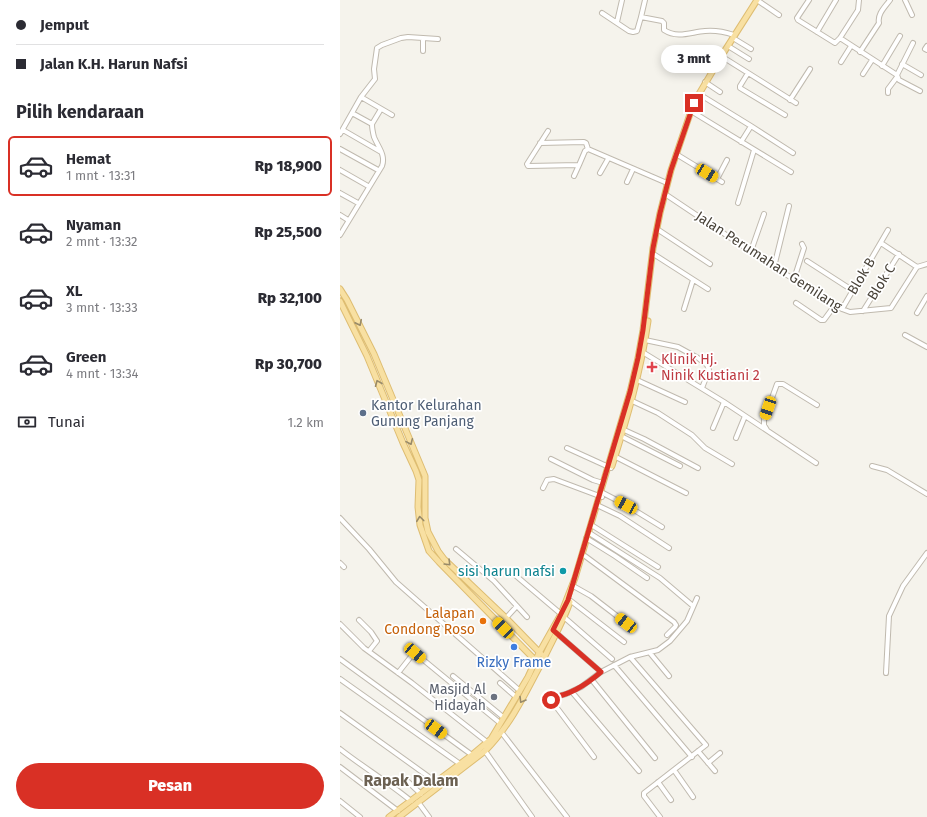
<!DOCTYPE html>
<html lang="id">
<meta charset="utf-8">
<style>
body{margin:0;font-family:"Fira Sans",sans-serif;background:#f2f2f3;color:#2b2b33;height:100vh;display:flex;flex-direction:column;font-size:15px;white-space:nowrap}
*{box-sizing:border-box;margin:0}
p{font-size:13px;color:#7c7c81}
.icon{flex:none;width:22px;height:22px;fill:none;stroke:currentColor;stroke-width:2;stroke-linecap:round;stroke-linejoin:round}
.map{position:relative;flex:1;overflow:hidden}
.drawer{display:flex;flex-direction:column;background:#fff;width:340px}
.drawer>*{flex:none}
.top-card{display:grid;align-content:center;height:88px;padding:0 16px;background:#fff}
.end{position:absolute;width:18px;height:18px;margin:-9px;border:5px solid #d93025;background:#fff;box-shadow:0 0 0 2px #fff}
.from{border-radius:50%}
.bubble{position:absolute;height:28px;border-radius:14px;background:#fff;box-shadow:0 2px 10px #0003;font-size:13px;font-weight:800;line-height:28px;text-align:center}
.car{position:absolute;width:12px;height:24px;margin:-12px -6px;border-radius:5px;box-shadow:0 0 3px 1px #0007;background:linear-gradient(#f5c518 24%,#345 0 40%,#f5c518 0 76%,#345 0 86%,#f5c518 0)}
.top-card b{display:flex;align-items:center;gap:14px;height:38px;font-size:15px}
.top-card b+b{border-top:1px solid #e1e1e2}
.top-card i{width:10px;height:10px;background:#2b2b33}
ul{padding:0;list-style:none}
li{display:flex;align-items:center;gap:12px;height:60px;margin:0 8px 6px;padding:0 8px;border:2px solid transparent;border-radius:6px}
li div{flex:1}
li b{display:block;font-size:15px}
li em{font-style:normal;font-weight:800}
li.current{border-color:#d93025}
li>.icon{width:36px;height:36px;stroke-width:1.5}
h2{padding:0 16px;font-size:18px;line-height:48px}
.pay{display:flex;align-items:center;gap:10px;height:44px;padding:0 16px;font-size:15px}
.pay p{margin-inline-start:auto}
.primary-button{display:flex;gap:8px;margin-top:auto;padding:8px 16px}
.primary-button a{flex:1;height:46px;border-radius:24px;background:#d93025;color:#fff;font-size:16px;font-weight:800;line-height:46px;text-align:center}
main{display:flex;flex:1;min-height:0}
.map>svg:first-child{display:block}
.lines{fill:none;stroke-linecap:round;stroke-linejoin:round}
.minor-casing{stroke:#c0baaf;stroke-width:6}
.major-casing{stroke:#debd72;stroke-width:7}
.minor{stroke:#fff;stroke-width:4}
.major{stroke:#f8e0a2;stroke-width:5}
.oneway{stroke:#988a69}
.route{stroke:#d93025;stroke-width:5}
.health-dot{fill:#e0444e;stroke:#fff;stroke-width:1.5}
.service-dot{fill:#5c6f8a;stroke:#fff;stroke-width:1.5}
.culture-dot{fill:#0f9aa8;stroke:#fff;stroke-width:1.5}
.food-dot{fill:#e8710a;stroke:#fff;stroke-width:1.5}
.shop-dot{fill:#3f7fe0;stroke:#fff;stroke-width:1.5}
.worship-dot{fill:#6b7280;stroke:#fff;stroke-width:1.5}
.labels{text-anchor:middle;stroke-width:3.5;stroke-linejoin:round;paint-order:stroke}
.street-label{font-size:14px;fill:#4a443a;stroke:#fff}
.health-label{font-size:14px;fill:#be3a42;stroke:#fff;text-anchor:start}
.service-label{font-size:14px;fill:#4e5e75;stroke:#fff;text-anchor:start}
.culture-label{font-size:14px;fill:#0d838f;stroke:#fff;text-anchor:end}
.food-label{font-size:14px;fill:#c56008;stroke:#fff;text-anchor:end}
.shop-label{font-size:14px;fill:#366cbe;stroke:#fff}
.worship-label{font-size:14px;fill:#5b616d;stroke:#fff;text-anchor:end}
.quarter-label{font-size:16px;font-weight:bold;fill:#6c6152;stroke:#fff}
</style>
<main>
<section class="drawer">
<div class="top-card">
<b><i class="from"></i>Jemput</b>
<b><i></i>Jalan K.H. Harun Nafsi</b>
</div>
<h2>Pilih kendaraan</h2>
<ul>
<li class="current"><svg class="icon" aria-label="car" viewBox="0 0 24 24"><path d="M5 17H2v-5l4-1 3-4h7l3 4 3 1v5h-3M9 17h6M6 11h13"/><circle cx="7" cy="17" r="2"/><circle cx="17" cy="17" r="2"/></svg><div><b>Hemat</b><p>1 mnt · 13:31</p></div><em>Rp 18,900</em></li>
<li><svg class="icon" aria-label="car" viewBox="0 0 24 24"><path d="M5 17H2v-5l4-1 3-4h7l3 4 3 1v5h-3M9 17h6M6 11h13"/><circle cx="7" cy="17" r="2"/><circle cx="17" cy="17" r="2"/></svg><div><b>Nyaman</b><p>2 mnt · 13:32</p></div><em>Rp 25,500</em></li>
<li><svg class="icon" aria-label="car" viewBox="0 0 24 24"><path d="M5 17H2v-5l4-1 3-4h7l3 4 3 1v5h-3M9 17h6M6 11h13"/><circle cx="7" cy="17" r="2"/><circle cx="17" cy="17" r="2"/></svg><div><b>XL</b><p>3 mnt · 13:33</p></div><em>Rp 32,100</em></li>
<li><svg class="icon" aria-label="car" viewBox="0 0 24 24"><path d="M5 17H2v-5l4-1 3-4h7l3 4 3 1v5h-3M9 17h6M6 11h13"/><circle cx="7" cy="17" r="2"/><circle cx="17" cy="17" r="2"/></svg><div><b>Green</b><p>4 mnt · 13:34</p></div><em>Rp 30,700</em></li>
</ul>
<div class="pay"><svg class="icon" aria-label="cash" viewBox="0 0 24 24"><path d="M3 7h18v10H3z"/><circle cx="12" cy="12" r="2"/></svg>Tunai<p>1.2 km</p></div>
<div class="primary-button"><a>Pesan</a></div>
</section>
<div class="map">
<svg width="587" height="817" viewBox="0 0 587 817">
<rect width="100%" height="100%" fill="#f5f3ec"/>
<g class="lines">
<!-- minor casing -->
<g class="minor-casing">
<path id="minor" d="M417 0 439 15
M469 0 457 18 458 20 495 43 500 38 518 10 519 0
M565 0 572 15
M262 13 289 31 293 32 297 31 301 17 322 21 324 23V30C338 39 351 32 365 31 376 30 385 32 394 35
M301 17 305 0
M277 22 282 0
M477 32 496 0
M393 38 411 49
M500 38 557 75 559 80 580 91
M388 46 409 59
M587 46 585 49 587 50
M83 51V38
M520 52 539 23C537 14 545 7 550 0
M381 56 456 103
M501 62 511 46
M562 64 581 75
M542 66 560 36
M408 73 400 86V88L445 115
M523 74 532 60
M557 75 573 43
M365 82 380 92
M548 93V89L557 77
M359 94 411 126 453 153
M21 97 52 115
M450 100 470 69
M351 111 451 172
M32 124 41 109
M3 130 41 152
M208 131 187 164 188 166 239 165 245 151 248 149 327 183
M0 134 21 97 35 79 34 69 37 48 42 45 61 38 68 37 98 39
M401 142 411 126
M200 143 244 142 246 143 248 149
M0 149 38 170
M336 154 382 182
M0 170 28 186
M260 173 268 159
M234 176 239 165
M377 179 387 160
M287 182 293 169
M0 193 18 203
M325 194 434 267 502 309 510 312 551 308 577 267 587 264
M398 203 414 150
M0 215 8 220
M317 229 370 264
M0 235 42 166C46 155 38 147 34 137 33 133 32 128 32 124L12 113
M541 243 577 267
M411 251 424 214
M315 255 368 289
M467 261 512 290
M434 267 449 206
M454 279 464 248 462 244
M456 303 481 320H484L495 305
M344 309 353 280
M502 309 548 230
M523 311 559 254
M577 313 587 296
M565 335 587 347
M305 340 338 347 358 358 367 365 369 370 362 388
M304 353 384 402 476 463
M297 380 345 402
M290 400 318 413 352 435 365 448 392 464
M373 428 384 402
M282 429 304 439 358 468
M427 430 424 425V420L437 384H443L477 405
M281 436 340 466
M396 438 405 416
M227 448 271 468
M274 456 346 493
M211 459 253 480 263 483
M532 466 547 470 587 494
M203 488 207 480 214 479 262 497
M263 493 286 505 322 527
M259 506 280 516 329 548
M0 518 29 549 56 582 180 691
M253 526 318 567
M251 534 320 578 353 606
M246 538 275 556 307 578
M116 549 154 581 187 617
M245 556 334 622 336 625 335 627 327 635
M0 563 4 567
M175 575 221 614
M235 587 251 596 286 623
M231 601 284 642
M166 618 177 606
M225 618 272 659
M19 620 31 632 37 641 29 651
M0 624 24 648 72 683 147 742
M213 630 261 672
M310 653 329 676
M290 657 366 745 304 793V796L320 817
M0 659 132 755
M274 665 352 757
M58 673 73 654 75 653 160 723
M546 673 549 616 563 586 587 553
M113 676 163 717
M0 679 120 764
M252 680 315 758
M160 683 176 697
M232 692 299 771
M0 713 96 782
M162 733 227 817
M0 749C23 767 48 782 71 801
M145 751 192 817
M358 751 375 771
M254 757 211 700V698L226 694 241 687 261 672 290 657 318 650 330 641 347 621 357 598
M368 763 380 753
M0 767 58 811
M334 770 353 797
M64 778 81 794
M318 782 331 800
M0 801 20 817
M78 802 89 817"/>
</g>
<!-- major casing -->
<g class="major-casing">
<path id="major" d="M0 289 7 300 34 354 85 476V518L88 532 98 551 104 559 166 618 201 654
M0 301 27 356 63 443 76 471 79 480 78 507 80 525 89 551 99 562 197 662
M272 466C287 418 301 371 308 321
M49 817 132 755 151 739 188 677 199 653 221 614 235 578 290 392 298 358 303 330 313 248 320 213 331 170 351 111 359 94 384 52 417 0
M59 817 145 751C171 725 187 690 204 658 213 639 223 622 230 602"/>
</g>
<!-- minor -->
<use href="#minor" class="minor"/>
<!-- major -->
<use href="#major" class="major"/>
</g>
<!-- one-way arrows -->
<defs><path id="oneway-chevron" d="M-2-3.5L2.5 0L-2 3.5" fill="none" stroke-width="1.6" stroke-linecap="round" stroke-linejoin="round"/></defs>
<g class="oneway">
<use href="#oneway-chevron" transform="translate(19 323) rotate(64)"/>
<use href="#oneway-chevron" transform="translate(38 383) rotate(-112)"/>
<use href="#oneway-chevron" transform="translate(70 442) rotate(66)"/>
<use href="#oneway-chevron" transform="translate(80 519) rotate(-97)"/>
<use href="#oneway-chevron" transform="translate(108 563) rotate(45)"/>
<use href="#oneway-chevron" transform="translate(182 700) rotate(121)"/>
</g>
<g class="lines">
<!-- route -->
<path class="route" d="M211 700 213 697C231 695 247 684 261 672L213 630 228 600 290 392 298 358 303 330 313 248 320 213 331 170 354 103"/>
</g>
<!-- markers -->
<path class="health-dot" d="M310 361h4v4h4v4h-4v4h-4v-4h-4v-4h4z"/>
<circle class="service-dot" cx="23" cy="413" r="4"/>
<circle class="culture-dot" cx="223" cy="571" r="4"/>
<circle class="food-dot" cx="143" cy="621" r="4"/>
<circle class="shop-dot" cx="174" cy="647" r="4"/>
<circle class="worship-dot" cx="154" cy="697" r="4"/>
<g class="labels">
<!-- street labels -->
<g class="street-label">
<text transform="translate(429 261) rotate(33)" y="5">Jalan Perumahan Gemilang</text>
<text transform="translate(521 276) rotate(-59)" y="5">Blok B</text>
<text transform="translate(541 282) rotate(-58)" y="5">Blok C</text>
</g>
<!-- health labels -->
<g class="health-label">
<text x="321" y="364">Klinik Hj.<tspan x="321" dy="16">Ninik Kustiani 2</tspan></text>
</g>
<!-- service labels -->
<g class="service-label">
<text x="31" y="410">Kantor Kelurahan<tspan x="31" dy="16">Gunung Panjang</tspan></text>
</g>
<!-- culture labels -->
<g class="culture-label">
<text x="215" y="576">sisi harun nafsi</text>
</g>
<!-- food labels -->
<g class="food-label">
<text x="135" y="618">Lalapan<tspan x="135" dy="16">Condong Roso</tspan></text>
</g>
<!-- shop labels -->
<g class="shop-label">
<text x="174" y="667">Rizky Frame</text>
</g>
<!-- worship labels -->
<g class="worship-label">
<text x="146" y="694">Masjid Al<tspan x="146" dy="16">Hidayah</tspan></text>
</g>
<!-- quarter labels -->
<g class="quarter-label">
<text x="71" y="786">Rapak Dalam</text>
</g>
</g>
</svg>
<i class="end from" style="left:211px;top:700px"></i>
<i class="end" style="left:354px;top:103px"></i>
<div class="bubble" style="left:321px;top:45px;width:66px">3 mnt</div>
<i class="car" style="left:367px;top:173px;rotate:121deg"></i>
<i class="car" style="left:428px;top:408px;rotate:199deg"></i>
<i class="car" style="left:286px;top:505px;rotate:298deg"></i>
<i class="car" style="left:286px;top:623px;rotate:308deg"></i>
<i class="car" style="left:163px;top:628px;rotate:315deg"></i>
<i class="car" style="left:75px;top:653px;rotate:130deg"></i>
<i class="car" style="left:96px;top:729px;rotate:126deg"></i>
</div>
</main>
